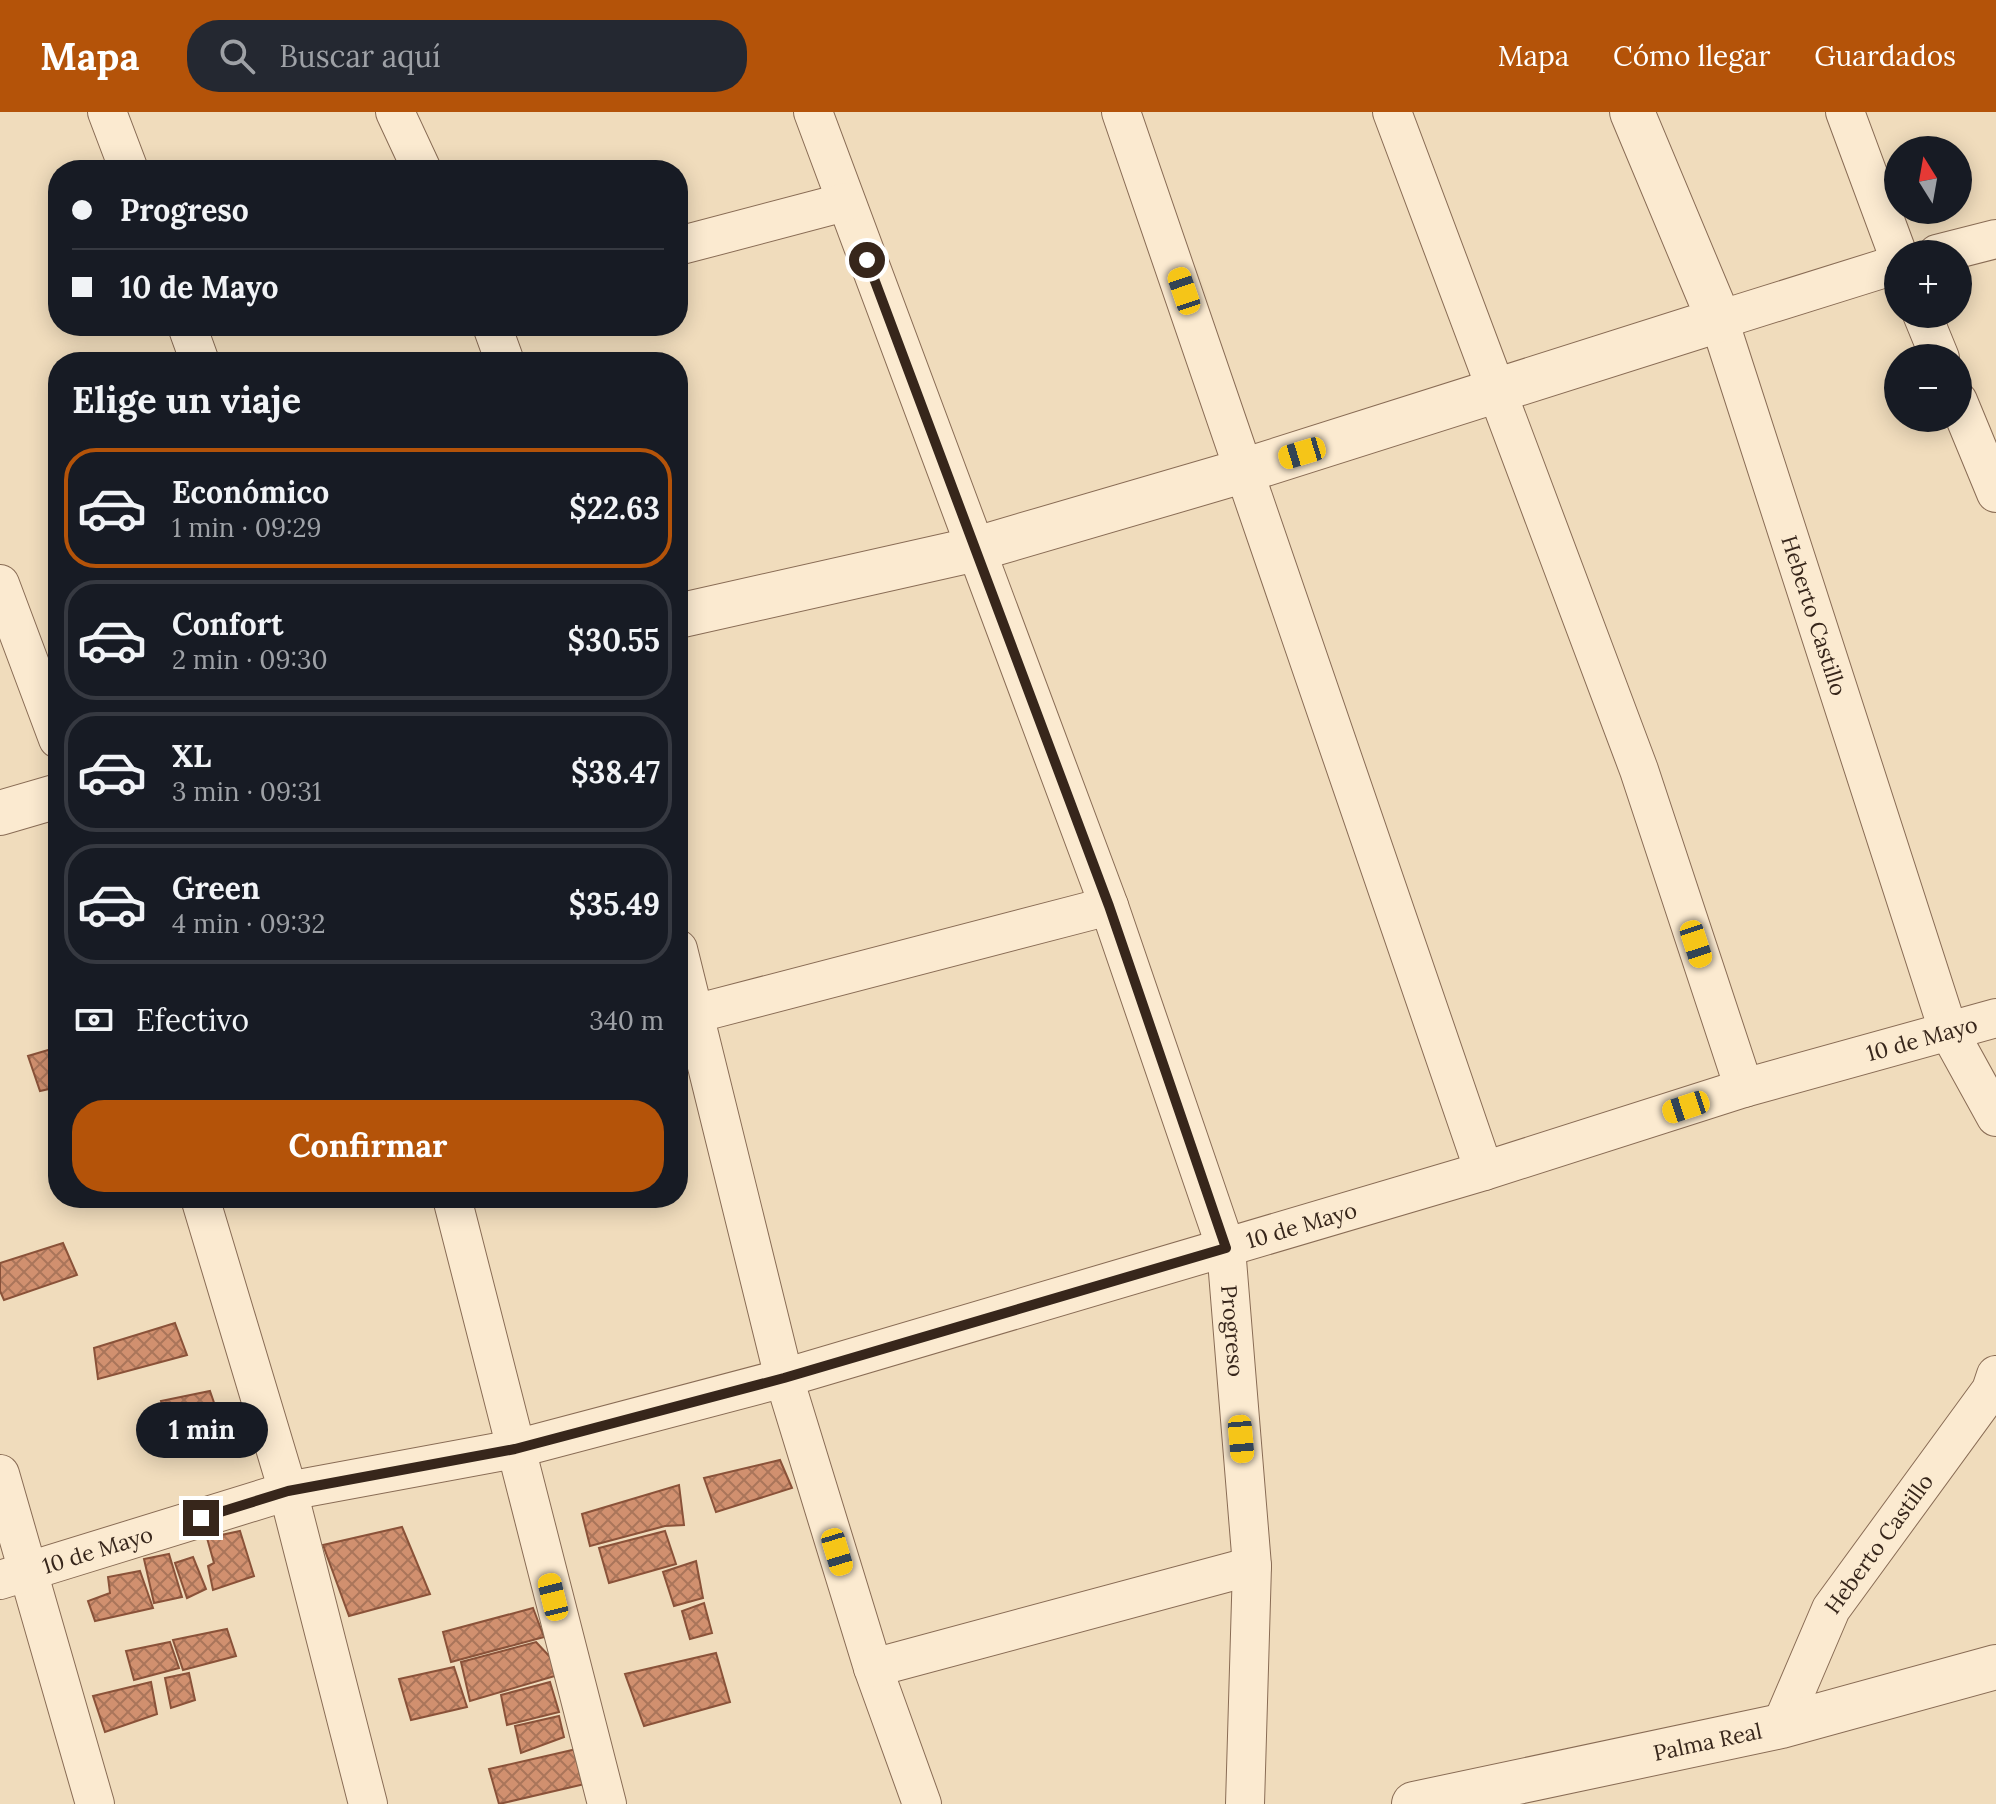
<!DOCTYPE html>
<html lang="es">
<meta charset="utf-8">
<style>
body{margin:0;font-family:Lora,serif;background:#242831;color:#f1f3f6;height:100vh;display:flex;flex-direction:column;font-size:30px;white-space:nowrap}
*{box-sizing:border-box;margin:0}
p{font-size:26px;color:#9ea1a6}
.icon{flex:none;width:44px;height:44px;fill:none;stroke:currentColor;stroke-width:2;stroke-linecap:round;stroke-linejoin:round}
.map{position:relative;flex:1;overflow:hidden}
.details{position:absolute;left:48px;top:240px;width:640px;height:856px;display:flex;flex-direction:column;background:#171b24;border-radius:32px;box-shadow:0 4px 20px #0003}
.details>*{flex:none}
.top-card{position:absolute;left:48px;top:48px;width:640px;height:176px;border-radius:32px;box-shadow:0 4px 20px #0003;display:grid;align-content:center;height:176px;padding:0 24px;background:#171b24}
.needle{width:52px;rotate:349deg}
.controls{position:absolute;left:1884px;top:24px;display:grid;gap:16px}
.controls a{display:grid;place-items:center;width:88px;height:88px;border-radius:50%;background:#171b24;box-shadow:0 4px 20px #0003;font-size:40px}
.end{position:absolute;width:36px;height:36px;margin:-18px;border:10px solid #37261b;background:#fff;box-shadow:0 0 0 4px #fff}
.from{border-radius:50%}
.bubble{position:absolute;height:56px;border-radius:28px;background:#171b24;box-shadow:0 4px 20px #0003;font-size:26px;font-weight:800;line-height:56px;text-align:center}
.car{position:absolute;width:24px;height:48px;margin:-24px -12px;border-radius:10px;box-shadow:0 0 6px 2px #0007;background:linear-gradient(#f5c518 24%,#345 0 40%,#f5c518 0 76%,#345 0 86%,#f5c518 0)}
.top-card b{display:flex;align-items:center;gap:28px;height:76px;font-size:30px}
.top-card b+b{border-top:2px solid #363941}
.top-card i{width:20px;height:20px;background:#f1f3f6}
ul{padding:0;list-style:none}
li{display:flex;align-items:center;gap:24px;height:120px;margin:0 16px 12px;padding:0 8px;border:4px solid #363941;border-radius:32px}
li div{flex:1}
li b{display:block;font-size:30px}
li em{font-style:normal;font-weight:800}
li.on{border-color:#b45309}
li>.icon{width:72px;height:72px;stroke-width:1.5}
h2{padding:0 24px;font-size:36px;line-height:96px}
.pay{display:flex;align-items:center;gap:20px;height:88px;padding:0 24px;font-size:30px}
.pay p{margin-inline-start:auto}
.primary-button{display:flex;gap:16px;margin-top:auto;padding:16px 24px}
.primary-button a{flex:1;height:92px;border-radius:32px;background:#b45309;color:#fff;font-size:32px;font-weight:800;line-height:92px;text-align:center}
header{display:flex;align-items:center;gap:48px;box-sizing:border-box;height:112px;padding:0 40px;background:#b45309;color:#fff}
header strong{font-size:38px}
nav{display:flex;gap:44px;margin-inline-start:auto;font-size:28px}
.search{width:560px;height:72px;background:#242831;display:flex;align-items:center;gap:20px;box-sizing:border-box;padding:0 28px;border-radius:32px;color:#9ea1a6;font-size:30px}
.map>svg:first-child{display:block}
.building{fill:url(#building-cross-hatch);stroke:#8a5239;stroke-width:2}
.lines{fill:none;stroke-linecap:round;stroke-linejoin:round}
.minor-casing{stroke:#896c55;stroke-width:40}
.tertiary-casing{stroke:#896c55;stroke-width:46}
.minor{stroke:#fbead0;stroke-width:38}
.tertiary{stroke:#fbead0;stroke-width:44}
.route{stroke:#37261b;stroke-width:10}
.labels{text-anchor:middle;stroke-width:8;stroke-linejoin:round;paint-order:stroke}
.street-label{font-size:22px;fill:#37261b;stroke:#f7e7cc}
</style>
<header>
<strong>Mapa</strong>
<div class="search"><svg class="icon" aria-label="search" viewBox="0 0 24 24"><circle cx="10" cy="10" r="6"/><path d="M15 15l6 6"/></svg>Buscar aquí</div>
<nav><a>Mapa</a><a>Cómo llegar</a><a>Guardados</a></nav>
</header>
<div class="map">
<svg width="1996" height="1692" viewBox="0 0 1996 1692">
<defs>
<pattern id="building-cross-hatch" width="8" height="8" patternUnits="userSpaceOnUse" patternTransform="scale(2)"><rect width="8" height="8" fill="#d1906f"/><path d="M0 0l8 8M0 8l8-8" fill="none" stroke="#aa755a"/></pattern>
</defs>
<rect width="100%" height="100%" fill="#f0dcbc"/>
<!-- building -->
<path class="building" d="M58 935V975L40 979 28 944Z
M63 1131 77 1163 4 1188 0 1179V1151Z
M175 1211 187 1243 98 1267 94 1236Z
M210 1279 220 1308 171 1323 161 1289Z
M780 1348 792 1376 716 1400 704 1366Z
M679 1373 684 1413 665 1414 590 1434 582 1402Z
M402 1415 430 1482 349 1504 323 1433Z
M240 1419 254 1464 213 1478 208 1454 214 1451 207 1426Z
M665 1419 676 1452 609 1471 599 1436Z
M169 1442 182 1485 154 1491 144 1447Z
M193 1445 206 1477 187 1486 175 1451Z
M696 1449 703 1486 674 1494 663 1460Z
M140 1459 153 1496 95 1509 88 1489 110 1481 108 1465Z
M704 1491 712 1521 690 1527 682 1499Z
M533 1496 544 1525 451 1550 443 1520Z
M227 1517 236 1544 183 1558 173 1528Z
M170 1530 179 1556 134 1568 126 1539Z
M536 1530 565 1561 470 1589 461 1550Z
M716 1541 730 1590 644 1614 625 1562Z
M454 1555 467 1595 411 1608 399 1567Z
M189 1561 195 1588 171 1596 165 1566Z
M151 1570 157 1602 105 1620 93 1584Z
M550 1570 559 1600 507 1613 501 1583Z
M559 1604 564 1625 521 1641 515 1614Z
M581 1636 589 1671 499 1692 489 1657Z"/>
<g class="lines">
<!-- minor casing -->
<g class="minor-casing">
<g id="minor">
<path d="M107 0 129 58"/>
<path d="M395 0 422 58"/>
<path id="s1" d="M813 0 1109 794 1226 1136 1252 1454 1245 1692"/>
<path d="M1121 0 1484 1059"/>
<path d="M1392 0 1639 658 1744 976"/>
<path d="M1845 0 1898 143"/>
<path d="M678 134 845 90"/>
<path d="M1937 142 1996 127"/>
<path id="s2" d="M1898 152 1719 208 1948 918 1996 1005"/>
<path d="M1922 202 1940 246"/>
<path d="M187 214 200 250"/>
<path d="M492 214 505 250"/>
<path d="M1958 289 1996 381"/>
<path d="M0 472 58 627"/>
<path d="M678 837 784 1266 873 1556 922 1692"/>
<path d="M694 902 1109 794"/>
<path d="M200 1086 288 1379 368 1692"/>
<path d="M452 1086 607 1692"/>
<path d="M0 1362 95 1692"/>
<path id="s3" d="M0 1468 288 1379 515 1337 784 1266 1484 1059 1744 976 1996 906"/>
<path d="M873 1556 1252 1454"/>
<path id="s4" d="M1781 1614 1831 1497 1991 1278 1996 1263"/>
</g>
</g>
<!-- tertiary casing -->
<g class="tertiary-casing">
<g id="tertiary">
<path d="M678 504 976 437 1246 358 1719 208 1632 0"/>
<path d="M0 701 58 684"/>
<path id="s5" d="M1414 1692 1781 1614 1996 1555"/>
</g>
</g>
<!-- minor -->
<use href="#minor" class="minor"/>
<!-- tertiary -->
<use href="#tertiary" class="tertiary"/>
</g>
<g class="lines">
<!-- route -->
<path class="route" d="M201 1406 288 1379 515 1337 784 1266 1226 1136 1109 794 867 148"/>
</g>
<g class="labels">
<!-- street labels -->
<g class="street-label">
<text dy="8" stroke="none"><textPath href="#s2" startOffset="498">Heberto Castillo</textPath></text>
<text dy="8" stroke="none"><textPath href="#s3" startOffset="1998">10 de Mayo</textPath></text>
<text dy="8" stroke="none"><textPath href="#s3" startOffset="1350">10 de Mayo</textPath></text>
<text dy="8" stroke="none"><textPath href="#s1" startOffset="1292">Progreso</textPath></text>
<text dy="8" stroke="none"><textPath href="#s4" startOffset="208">Heberto Castillo</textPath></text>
<text dy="8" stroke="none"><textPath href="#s3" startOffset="102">10 de Mayo</textPath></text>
<text dy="8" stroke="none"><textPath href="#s5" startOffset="300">Palma Real</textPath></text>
</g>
</g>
</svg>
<div class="controls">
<a><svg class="needle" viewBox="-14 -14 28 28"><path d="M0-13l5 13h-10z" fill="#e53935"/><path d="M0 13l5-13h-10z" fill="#9ea1a6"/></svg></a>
<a>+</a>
<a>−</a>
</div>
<i class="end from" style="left:867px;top:148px"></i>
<i class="end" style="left:201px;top:1406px"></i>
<div class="bubble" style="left:136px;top:1290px;width:132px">1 min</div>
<i class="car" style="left:1184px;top:179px;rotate:341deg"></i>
<i class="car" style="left:1302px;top:341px;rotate:253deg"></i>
<i class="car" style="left:1696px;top:832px;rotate:162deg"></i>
<i class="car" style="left:1686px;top:995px;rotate:252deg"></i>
<i class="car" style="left:1241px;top:1327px;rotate:175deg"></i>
<i class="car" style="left:837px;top:1440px;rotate:163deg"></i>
<i class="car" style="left:553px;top:1485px;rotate:346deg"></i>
<div class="top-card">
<b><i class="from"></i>Progreso</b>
<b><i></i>10 de Mayo</b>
</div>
<section class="details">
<h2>Elige un viaje</h2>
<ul>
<li class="on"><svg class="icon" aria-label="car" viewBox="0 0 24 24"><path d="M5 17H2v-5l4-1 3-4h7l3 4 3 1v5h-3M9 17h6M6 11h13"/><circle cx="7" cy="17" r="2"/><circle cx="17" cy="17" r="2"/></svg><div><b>Económico</b><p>1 min · 09:29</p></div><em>$22.63</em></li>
<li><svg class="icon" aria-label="car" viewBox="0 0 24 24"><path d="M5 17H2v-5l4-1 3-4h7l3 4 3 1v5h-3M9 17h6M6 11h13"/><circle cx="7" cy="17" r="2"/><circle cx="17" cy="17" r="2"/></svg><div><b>Confort</b><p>2 min · 09:30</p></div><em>$30.55</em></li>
<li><svg class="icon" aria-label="car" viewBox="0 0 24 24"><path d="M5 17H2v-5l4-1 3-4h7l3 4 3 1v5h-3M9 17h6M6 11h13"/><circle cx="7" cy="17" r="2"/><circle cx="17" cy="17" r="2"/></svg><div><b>XL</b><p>3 min · 09:31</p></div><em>$38.47</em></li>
<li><svg class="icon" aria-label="car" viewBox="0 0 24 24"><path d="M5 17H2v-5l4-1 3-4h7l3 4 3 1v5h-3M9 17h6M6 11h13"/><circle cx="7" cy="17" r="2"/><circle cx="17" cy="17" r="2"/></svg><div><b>Green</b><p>4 min · 09:32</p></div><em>$35.49</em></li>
</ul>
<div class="pay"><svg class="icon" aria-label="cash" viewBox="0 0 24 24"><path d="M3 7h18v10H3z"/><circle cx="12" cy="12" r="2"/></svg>Efectivo<p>340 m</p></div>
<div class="primary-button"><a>Confirmar</a></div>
</section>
</div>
